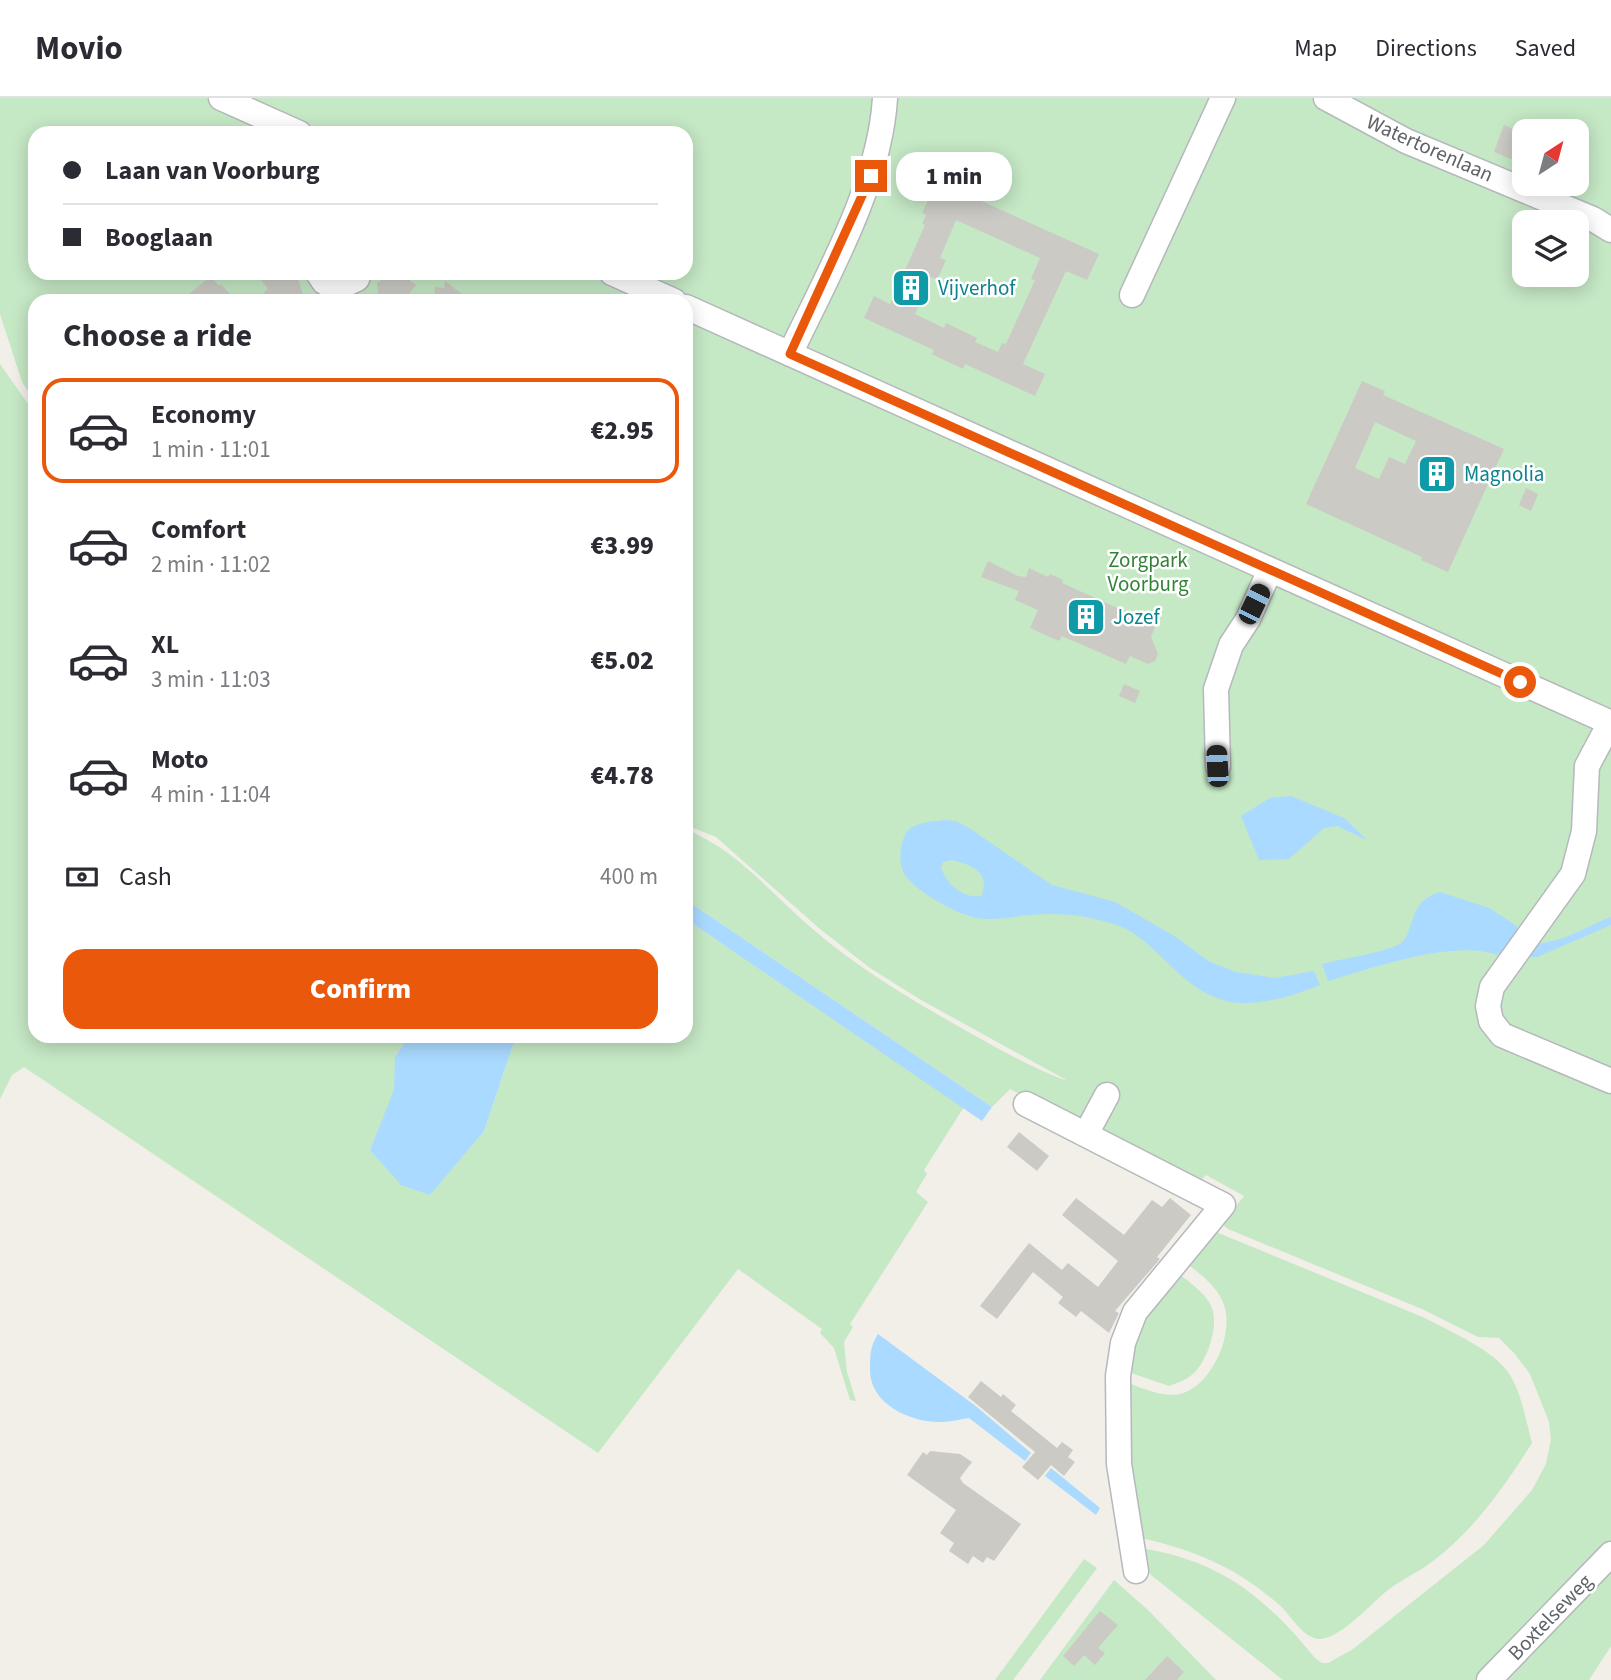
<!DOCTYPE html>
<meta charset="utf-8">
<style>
body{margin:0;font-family:"Source Sans 3",sans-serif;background:#f2f2f3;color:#2b2b33;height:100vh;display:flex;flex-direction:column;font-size:26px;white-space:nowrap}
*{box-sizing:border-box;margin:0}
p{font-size:23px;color:#7c7c81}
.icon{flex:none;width:38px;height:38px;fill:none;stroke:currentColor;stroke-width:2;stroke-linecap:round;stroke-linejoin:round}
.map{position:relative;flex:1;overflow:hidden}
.drawer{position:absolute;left:28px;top:196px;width:665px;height:749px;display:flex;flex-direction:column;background:#fff;border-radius:21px;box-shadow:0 4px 18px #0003}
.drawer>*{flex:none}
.hud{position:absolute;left:28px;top:28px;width:665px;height:154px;border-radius:21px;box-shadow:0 4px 18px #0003;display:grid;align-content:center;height:154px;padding:0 35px;background:#fff}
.needle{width:46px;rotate:36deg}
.fabs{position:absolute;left:1512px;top:21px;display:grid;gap:14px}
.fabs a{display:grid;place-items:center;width:77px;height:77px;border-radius:14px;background:#fff;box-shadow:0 4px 18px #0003;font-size:35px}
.end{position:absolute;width:32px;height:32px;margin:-16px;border:9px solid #ea580c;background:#fff;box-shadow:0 0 0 4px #fff}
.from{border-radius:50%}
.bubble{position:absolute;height:49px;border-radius:21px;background:#fff;box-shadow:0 4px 18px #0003;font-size:23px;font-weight:800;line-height:49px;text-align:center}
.car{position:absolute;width:21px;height:42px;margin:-21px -10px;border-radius:9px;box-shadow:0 0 5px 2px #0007;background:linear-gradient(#222 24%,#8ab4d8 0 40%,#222 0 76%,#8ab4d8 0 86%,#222 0)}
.hud b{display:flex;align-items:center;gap:24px;height:66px;font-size:26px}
.hud b+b{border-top:2px solid #e1e1e2}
.hud i{width:18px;height:18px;background:#2b2b33}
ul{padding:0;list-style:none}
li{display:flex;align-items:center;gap:21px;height:105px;margin:0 14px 10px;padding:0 21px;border:4px solid transparent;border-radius:21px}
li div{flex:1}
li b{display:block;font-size:26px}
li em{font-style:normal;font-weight:800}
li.current{border-color:#ea580c}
li>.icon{width:63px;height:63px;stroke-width:1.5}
h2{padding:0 35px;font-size:32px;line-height:84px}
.pay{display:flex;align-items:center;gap:18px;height:77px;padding:0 35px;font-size:26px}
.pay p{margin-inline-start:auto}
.button{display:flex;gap:14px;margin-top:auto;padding:14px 35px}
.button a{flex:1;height:80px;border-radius:21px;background:#ea580c;color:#fff;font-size:28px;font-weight:800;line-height:80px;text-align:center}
header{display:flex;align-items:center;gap:42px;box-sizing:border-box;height:98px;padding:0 35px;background:#fff;border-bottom:2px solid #e1e1e2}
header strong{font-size:33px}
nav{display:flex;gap:38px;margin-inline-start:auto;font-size:24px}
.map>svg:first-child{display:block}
.green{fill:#c5e8c5;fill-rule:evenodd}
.water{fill:#aadaff;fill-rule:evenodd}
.building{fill:#cccac5;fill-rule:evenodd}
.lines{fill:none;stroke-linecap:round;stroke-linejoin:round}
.minor-casing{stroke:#b5b8bc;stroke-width:27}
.minor{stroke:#fff;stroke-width:24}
.route{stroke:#ea580c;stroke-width:9}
.labels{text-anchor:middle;stroke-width:5;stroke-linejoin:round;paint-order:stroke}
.street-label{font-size:21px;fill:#5f6368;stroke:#fff}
.culture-label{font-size:21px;fill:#0d838f;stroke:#fff;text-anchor:start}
.park-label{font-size:21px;fill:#348238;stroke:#fff}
</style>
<header>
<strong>Movio</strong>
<nav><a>Map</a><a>Directions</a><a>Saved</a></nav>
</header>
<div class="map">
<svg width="1611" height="1582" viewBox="0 0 1611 1582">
<rect width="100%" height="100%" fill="#f1efe8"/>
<!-- green -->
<path class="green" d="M0 0H1611V1446L1476 1582H1283L1151 1477 1142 1463 1139 1450C1220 1462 1264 1498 1315 1560L1322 1565H1328L1353 1551 1484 1447 1532 1392 1546 1366 1551 1341 1549 1324 1530 1276 1515 1256 1499 1240 1478 1239 1422 1211 1228 1131 1222 1126 1244 1098 1206 1077 1196 1087 1010 991 992 1009 686 802V731C741 755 771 796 815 833 863 874 917 905 972 936 1003 953 1035 972 1068 983L921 902 870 870 820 831 716 739 686 727V203H35V304L22 284 0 216ZM1524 33H1577V86H1524ZM35 35H686V175H35ZM1524 124H1577V177H1524Z
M0 266 35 316V938H409L395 959V992L370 1052 484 1033 516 938H686V821L964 1009 924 1072 927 1076 916 1094 928 1104 850 1226 853 1229 844 1244 847 1274 856 1303 850 1302 834 1250 820 1235 822 1231 738 1171 598 1355 24 969 12 977 0 1001Z
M1216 1134 1425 1220C1449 1233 1496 1253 1510 1277 1522 1297 1526 1323 1532 1345 1505 1388 1474 1432 1433 1463 1419 1474 1402 1481 1388 1492 1372 1504 1335 1548 1314 1540 1298 1534 1289 1514 1276 1504 1232 1467 1191 1451 1137 1439L1123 1283C1140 1289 1162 1300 1180 1296 1213 1288 1237 1231 1222 1202 1214 1185 1198 1175 1184 1163Z
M1178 1175C1190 1185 1206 1195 1212 1210 1219 1228 1207 1264 1193 1276 1186 1282 1177 1285 1169 1288L1134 1276 1116 1266 1118 1244Z
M1084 1461 1097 1470 1013 1582H995Z
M1611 1470V1548L1589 1582H1501Z
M1114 1482 1148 1512 1216 1582H1040Z"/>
<!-- water -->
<path class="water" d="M1291 698 1344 720 1367 742 1337 728 1324 730 1289 761 1259 762 1241 718 1270 700Z
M943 722 956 723 969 730 1052 787 1115 804 1176 839 1208 863 1236 874 1275 880 1314 873 1320 887C1293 898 1255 910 1226 903 1178 891 1156 839 1114 826 1086 817 1059 814 1030 817 1011 819 996 823 977 820 958 817 910 791 903 773 899 764 900 751 903 742 909 723 927 725 943 722ZM952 762C971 766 992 776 981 798 963 801 947 786 941 770L943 764Z
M1440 794 1489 810 1517 828V841C1548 855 1582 830 1611 819V827L1537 859H1524L1508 852 1497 857C1454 841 1372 870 1328 883L1322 866C1342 861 1381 855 1398 847 1417 837 1405 804 1440 794Z
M686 802 992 1009 982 1023 686 821Z
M409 938H516L484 1033 430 1097 401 1087 370 1052 394 992 395 959Z
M878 1236 977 1309 1031 1355 1025 1363 969 1320C961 1321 951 1324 942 1324 912 1325 870 1307 870 1272 870 1258 870 1248 878 1236Z
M1051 1370 1100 1410 1096 1417 1045 1378Z"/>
<!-- building -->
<path class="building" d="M1504 27 1524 36V48L1516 63 1494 54Z
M944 68 966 78 959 93 1099 156 1087 182 1066 173 1023 266 1045 276 1035 298 965 266 963 271 932 256 934 252 864 220 874 198 890 206 925 127 922 126 926 117 922 115ZM956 122 1040 160 1031 181 1035 182 1006 246 1002 245 998 254 975 244 977 240 946 225 944 230 915 216 931 179 937 182 946 162 940 160Z
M256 175H296L305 203H255L268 191Z
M382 175H411L410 183 416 187 404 203H379L377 184H380Z
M211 178 219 188 221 186 236 203H199L189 196Z
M445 183 471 203H434L435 189 444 190Z
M1362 283 1385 293 1383 297 1504 351 1448 474 1421 462 1422 459 1306 406ZM1375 324 1416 343 1405 366 1389 359 1379 381 1355 370Z
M1526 390 1538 396 1531 413 1519 407Z
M988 463 1018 478 1026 479 1029 470 1048 479 1050 476 1063 482 1062 485 1146 523 1145 525 1155 529 1151 539 1158 556 1155 563 1148 566 1130 558 1126 566 1062 538 1059 543 1030 530 1038 512 1015 502 1019 493 981 479Z
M1124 586 1140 593 1135 605 1119 598Z
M1019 1034 1049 1058 1037 1073 1007 1049Z
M1076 1100 1124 1137 1152 1102 1162 1109 1170 1100 1191 1117 1157 1159 1160 1161 1115 1213 1119 1215 1109 1235 1081 1213 1076 1219 1058 1205 1063 1199 1033 1174 997 1221 980 1208 1029 1145 1062 1172 1068 1165 1098 1189 1118 1163 1062 1117Z
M981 1283 1001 1299 1003 1296 1016 1307 1011 1313 1057 1350 1062 1344 1073 1352 1068 1359 1075 1364 1064 1378 1051 1367 1038 1382 1022 1369 1035 1354 968 1299Z
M930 1353 960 1356 972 1364 960 1380 963 1385 1021 1426 994 1463 987 1459 983 1465 973 1458 968 1466 949 1453 954 1445 940 1435 956 1412 907 1377 923 1354 927 1357Z
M1100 1513 1118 1527 1098 1550 1105 1555 1095 1567 1084 1557 1074 1568 1063 1558Z
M1167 1558 1184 1574 1177 1582H1145Z"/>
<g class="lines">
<!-- minor casing -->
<g class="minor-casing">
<path id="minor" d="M221 0 299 35
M1326 0 1406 43 1593 121 1611 132
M318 175 324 184 335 191 357 181 359 175
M612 175 674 203
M1132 197 1223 0
M686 209 1611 625
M790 256C827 178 880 86 885 0
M1610 625 1587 668 1584 733 1573 776 1492 889 1488 908 1491 923 1502 937 1611 983
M1218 668 1216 591 1231 547 1248 521 1270 472
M1026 1006 1223 1107 1135 1214 1123 1245 1118 1278 1119 1366 1136 1473
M1086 1036 1107 997
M1489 1582 1611 1456"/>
</g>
<!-- minor -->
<use href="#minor" class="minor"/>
</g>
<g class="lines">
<!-- route -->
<path class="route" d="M871 78 790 256 1520 584"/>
</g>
<!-- icons -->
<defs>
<g id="building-square" transform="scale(2.0125)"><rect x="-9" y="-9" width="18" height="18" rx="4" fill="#0f9aa8" stroke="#fff"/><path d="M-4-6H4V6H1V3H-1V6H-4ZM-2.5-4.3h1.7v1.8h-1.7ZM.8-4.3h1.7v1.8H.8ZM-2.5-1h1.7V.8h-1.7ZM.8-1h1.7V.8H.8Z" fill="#fff"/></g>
</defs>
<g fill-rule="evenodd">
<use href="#building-square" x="911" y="190"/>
<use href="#building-square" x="1437" y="376"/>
<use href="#building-square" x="1086" y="519"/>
</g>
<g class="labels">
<!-- street labels -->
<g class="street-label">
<text transform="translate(1430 50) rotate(24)" y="7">Watertorenlaan</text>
<text transform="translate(1550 1519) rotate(-46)" y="7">Boxtelseweg</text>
</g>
<!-- culture labels -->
<g class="culture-label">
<text x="938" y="197">Vijverhof</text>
<text x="1464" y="383">Magnolia</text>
<text x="1113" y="526">Jozef</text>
</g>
<!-- park labels -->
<g class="park-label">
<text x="1148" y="469">Zorgpark<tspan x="1148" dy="24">Voorburg</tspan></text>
</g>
</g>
</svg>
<div class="fabs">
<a><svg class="needle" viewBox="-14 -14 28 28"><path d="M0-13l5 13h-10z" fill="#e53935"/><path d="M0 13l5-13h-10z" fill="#7c7c81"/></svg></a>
<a><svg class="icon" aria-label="layers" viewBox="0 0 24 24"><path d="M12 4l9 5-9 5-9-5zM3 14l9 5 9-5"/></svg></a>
</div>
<i class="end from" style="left:1520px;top:584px"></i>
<i class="end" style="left:871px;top:78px"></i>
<div class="bubble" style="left:896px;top:54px;width:116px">1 min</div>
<i class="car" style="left:1254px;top:506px;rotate:26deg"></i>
<i class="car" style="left:1217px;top:668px;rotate:357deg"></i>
<div class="hud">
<b><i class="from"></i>Laan van Voorburg</b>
<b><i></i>Booglaan</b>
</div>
<section class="drawer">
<h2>Choose a ride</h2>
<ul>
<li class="current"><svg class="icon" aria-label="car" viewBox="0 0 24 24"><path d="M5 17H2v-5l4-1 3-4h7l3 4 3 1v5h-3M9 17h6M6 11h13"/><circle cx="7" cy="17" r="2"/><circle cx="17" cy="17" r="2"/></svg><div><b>Economy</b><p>1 min · 11:01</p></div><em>€2.95</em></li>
<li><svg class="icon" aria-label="car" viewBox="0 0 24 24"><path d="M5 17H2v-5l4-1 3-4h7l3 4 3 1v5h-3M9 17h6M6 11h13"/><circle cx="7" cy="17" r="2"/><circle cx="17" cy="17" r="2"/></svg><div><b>Comfort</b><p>2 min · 11:02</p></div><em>€3.99</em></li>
<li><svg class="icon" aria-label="car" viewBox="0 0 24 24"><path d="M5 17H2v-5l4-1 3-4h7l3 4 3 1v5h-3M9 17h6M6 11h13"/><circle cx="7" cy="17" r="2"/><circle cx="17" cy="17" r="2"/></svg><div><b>XL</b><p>3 min · 11:03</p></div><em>€5.02</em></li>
<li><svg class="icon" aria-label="car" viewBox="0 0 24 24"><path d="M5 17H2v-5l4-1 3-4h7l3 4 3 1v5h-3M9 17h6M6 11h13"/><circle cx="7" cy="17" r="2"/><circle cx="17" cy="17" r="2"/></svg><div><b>Moto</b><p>4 min · 11:04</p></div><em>€4.78</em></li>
</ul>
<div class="pay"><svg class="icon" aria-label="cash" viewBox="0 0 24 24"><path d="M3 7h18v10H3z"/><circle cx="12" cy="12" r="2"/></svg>Cash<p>400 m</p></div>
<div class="button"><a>Confirm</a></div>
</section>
</div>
